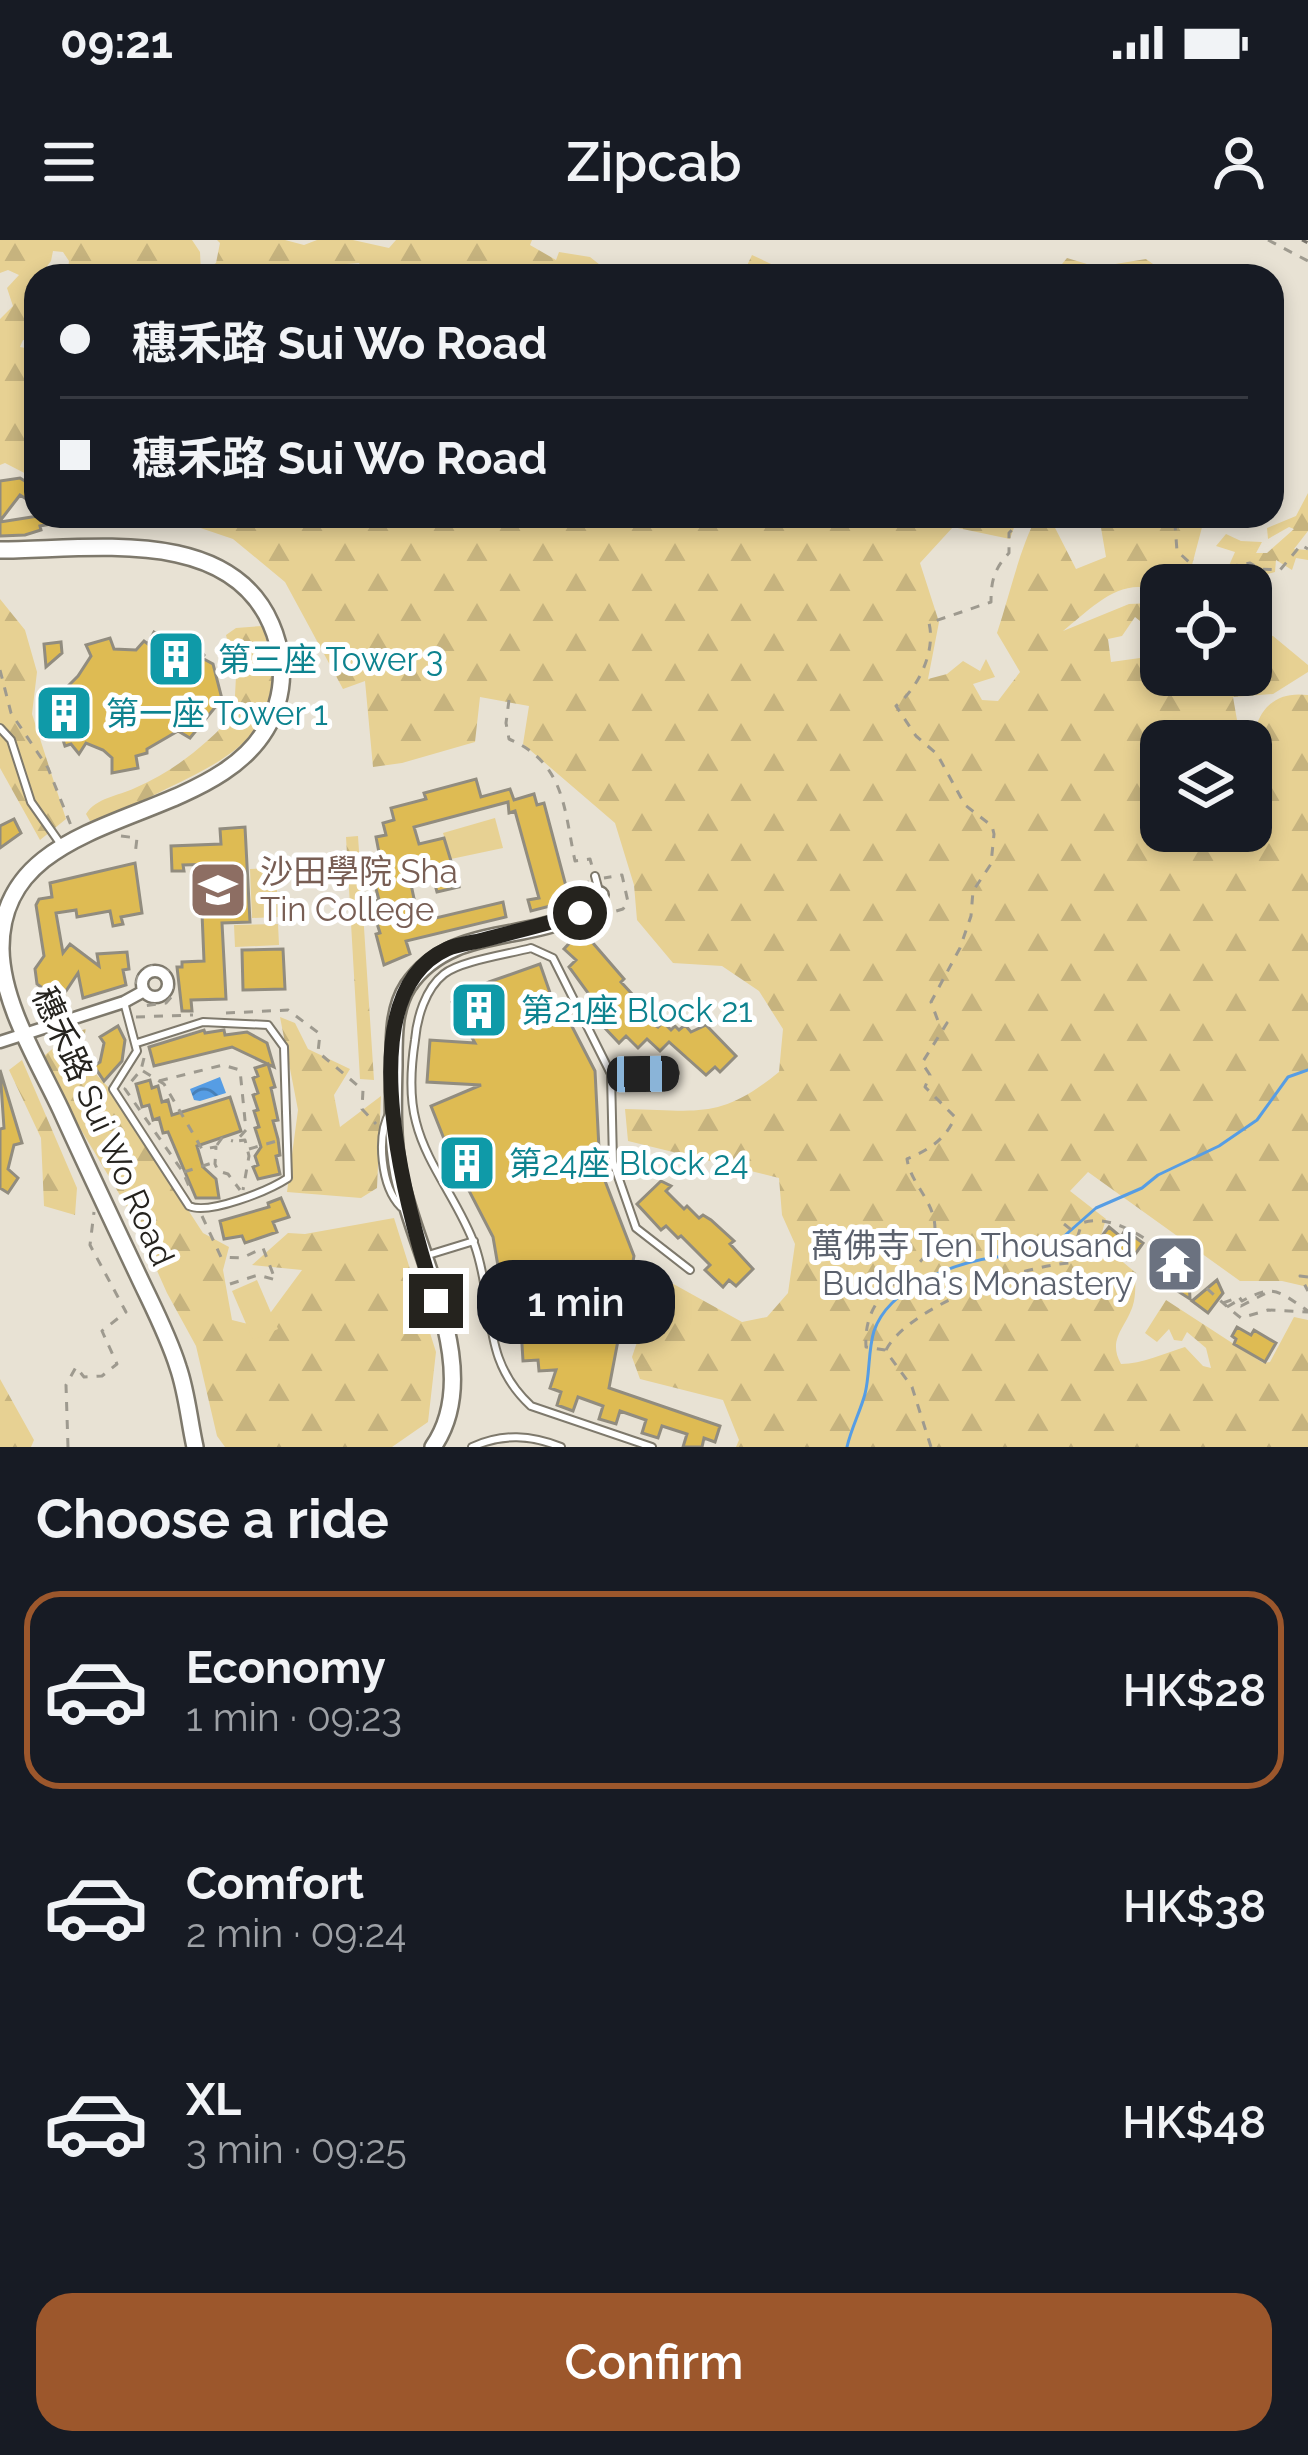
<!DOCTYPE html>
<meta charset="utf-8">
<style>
body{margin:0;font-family:Raleway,"Noto Sans TC",sans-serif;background:#242831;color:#f1f3f6;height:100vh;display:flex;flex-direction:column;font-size:45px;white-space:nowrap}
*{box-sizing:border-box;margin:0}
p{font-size:39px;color:#9ea1a6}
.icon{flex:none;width:66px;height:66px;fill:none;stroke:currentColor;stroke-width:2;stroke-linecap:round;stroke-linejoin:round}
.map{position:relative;height:1207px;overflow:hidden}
.drawer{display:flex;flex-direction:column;background:#171b24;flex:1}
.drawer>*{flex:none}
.top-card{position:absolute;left:24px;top:24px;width:1260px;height:264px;border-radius:36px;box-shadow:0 6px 18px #0003;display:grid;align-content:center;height:264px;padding:0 36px;background:#171b24}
.tools{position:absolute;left:1140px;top:324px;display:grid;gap:24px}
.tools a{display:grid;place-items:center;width:132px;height:132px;border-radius:24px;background:#171b24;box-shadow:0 6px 18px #0003;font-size:60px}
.end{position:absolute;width:54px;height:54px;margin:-27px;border:15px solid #25231e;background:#fff;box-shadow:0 0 0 6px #fff}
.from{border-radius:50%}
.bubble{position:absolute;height:84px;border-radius:36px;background:#171b24;box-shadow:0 6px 18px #0003;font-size:39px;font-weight:600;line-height:84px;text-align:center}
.car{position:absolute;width:36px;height:72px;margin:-36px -18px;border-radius:15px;box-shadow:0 0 9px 3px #0007;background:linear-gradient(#222 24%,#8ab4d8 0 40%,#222 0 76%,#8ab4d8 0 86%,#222 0)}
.top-card b{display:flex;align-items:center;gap:42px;height:114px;font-size:45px}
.top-card b+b{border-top:3px solid #363941}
.top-card i{width:30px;height:30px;background:#f1f3f6}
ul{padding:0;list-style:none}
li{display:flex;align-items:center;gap:36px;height:198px;margin:0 24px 18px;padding:0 12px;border:6px solid transparent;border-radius:36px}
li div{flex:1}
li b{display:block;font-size:45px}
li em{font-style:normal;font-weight:600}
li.current{border-color:#9c572c}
li>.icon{width:108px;height:108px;stroke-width:1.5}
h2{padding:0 36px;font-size:54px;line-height:144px}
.action{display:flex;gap:24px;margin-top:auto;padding:24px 36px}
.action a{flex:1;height:138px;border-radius:36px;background:#9c572c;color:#fff;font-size:48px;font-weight:600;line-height:138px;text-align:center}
.status{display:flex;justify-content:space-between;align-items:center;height:84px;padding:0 60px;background:#171b24;direction:ltr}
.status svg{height:33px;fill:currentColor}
header{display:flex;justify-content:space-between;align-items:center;height:156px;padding:0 36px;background:#171b24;font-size:54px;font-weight:600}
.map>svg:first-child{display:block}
.forest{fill:url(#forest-firs)}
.pitch{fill:#e7d193}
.water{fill:url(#water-waves)}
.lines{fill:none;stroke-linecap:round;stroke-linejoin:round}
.stream{stroke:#569de4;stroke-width:3}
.building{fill:#debb53;stroke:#918c7f;stroke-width:3}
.lane-casing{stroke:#7e796c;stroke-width:10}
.street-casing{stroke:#7e796c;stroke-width:15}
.secondary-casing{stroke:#7e796c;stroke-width:20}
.path{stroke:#9e9a8f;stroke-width:3;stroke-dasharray:9 9;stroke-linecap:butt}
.lane{stroke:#fff;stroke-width:6}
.street{stroke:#fff;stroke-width:10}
.secondary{stroke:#fff;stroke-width:15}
.rail{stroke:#77736b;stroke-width:3;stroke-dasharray:6 12;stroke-linecap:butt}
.route{stroke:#25231e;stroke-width:15}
.labels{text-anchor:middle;stroke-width:10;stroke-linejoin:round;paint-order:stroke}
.culture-label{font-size:33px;fill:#0d838f;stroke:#fff;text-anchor:start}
.education-label{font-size:33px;fill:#785e54;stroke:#fff;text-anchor:start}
.street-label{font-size:33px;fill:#25231e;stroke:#fff}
.worship-label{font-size:33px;fill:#5b616d;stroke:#fff;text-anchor:end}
</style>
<div class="status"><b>09:21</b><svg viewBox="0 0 49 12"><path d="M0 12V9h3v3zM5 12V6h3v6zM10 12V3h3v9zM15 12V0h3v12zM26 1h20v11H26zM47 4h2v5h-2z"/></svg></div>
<header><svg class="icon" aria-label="menu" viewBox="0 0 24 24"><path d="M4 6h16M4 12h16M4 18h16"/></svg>Zipcab<svg class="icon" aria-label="person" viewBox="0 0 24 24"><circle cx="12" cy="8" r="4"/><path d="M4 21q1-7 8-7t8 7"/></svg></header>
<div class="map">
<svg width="1308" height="1207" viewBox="0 0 1308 1207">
<defs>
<pattern id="forest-firs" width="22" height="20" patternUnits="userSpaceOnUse" patternTransform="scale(3)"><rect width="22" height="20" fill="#e7d193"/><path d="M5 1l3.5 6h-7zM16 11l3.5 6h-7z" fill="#c6b37e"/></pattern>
<pattern id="water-waves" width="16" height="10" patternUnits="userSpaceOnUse" patternTransform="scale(3)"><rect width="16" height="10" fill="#569de4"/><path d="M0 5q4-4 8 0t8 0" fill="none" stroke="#4780b8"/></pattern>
</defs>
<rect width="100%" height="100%" fill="#e8e2d4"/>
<!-- forest -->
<path class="forest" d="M0 0H192L200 12 201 33 216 23 220 3 217 0H285L304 5 317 0H353L389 8 396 0H532L530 5 556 20 559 12 590 17 614 36H368L359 23 334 25 333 36H150L140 27 133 36H67L69 21 63 12 53 11 51 21 30 49 36 54V101L23 100 20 107 36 110V239L5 223 0 225V79L13 66 7 48 19 35 8 30 0 33Z
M752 15 797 36H742Z
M1067 18 1097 27 1146 19 1170 36H1052Z
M1308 253V291L1294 309 1308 310V320L1296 318 1292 330 1276 320 1275 332 1229 345 1227 330 1235 312 1216 306 1226 294 1241 301 1262 302 1256 313H1267L1294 289 1289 287 1268 299 1267 288 1296 276Z
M79 276 811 279 882 276 900 287 909 276H1018L1010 299 953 287 920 323 939 382 928 439 947 434 963 421 980 431 986 419 995 437 973 444 982 460 998 461 1020 432 997 393C1010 354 1019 310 1037 276H1049L1076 329 1106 317 1100 282 1091 276H1205L1192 325 1177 345H1161V353C1123 333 1092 368 1063 391L1129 364 1151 363 1161 372V398L1135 377 1122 396 1108 399 1111 422 1140 418 1167 436 1251 435V393L1273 396 1308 425V432L1273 454 1233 457 1237 480 1232 501H1161V591H1251C1251 544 1235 446 1308 455V1047L1282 1041H1240L1088 932 1070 951 1106 979 1099 1002 1136 1033C1135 1043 1136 1056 1133 1065 1126 1088 1107 1099 1121 1124 1142 1124 1165 1113 1185 1107L1203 1126 1211 1128 1206 1108 1187 1092 1182 1101 1174 1100 1169 1089 1157 1102 1145 1093 1166 1060 1263 1123 1270 1122 1294 1077 1308 1080V1207H736L739 1200 723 1160 640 1139 632 1117 659 1036 742 1082 767 1077 788 1053 795 1004 782 975 779 938 628 901 625 869C698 870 719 881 779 832L783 789 759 751 722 726 673 723 637 680 634 645 615 583 523 504 529 466 480 457 475 502 402 523 373 527 365 441 343 449 285 342 233 299 171 278Z
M0 359 25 390 37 432 32 474 66 579 40 600 0 528Z
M262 386C294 479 247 511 168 548 143 560 118 576 90 581L86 574C96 558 118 556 135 548 175 531 205 505 234 475L236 436 226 395 236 388Z
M358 596 374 840 360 839 346 597Z
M280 777 295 783 308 809 350 829 334 855 340 887 381 856 377 948 361 958 287 952 298 870Z
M86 789 79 816 109 848 203 993 229 1007 223 1030 232 1080 260 1087 302 1030 252 1025 288 993 305 994 394 978 436 1112 428 1182 392 1207H225L217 1196 196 1106 167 1053 133 977 77 883 44 816 71 793Z
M22 820 77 948 75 975 44 966 41 898 9 830Z
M0 1139 34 1200 31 1207H0Z"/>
<!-- pitch -->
<path class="pitch" d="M495 578 503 608 451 619 443 593Z
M276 628 278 677 252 678 250 629Z
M278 684 279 705 235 707 234 685Z
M257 1040 278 1089 253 1100 232 1051Z"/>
<!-- water -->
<path class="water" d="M220 837 226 853 200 861 194 860 190 849Z"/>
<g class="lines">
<!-- stream -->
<path class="stream" d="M1062 998 1096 968 1142 948 1158 935 1219 906 1257 880 1288 837 1308 830
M847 1207C851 1189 860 1172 865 1154 870 1134 868 1110 874 1091 889 1047 954 1023 996 1017 1018 1015 1041 1023 1056 1005"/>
</g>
<!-- building -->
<path class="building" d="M20 238 36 248V265L20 255 0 281V241Z
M38 276H67V281L40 286 41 290 25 295 0 296V282Z
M154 392 177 403 187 396 193 400 204 415 202 418 213 424 222 459 190 498 178 491 147 509V513L136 516 138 528 112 533V518L103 510 86 503 79 514 71 504 65 506 56 478 45 476V451L59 455 78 436 91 416 86 405 110 398 114 409 136 410 144 401 148 404Z
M61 402 62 413 46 427 44 404Z
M476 539 481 557 510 549 514 560 534 554 537 565 544 563 567 650 559 652 562 663 531 671 528 660 539 658 515 571 509 573 508 562 414 587 419 604 444 598 459 647 437 652 431 630 409 635 419 682 503 662 506 677 406 701 410 714 384 725 376 694 380 693 375 677 379 676 375 661 379 660 375 645 380 643 375 625 381 623 376 597 386 595 383 583 394 580 391 568 426 559 424 553Z
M14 579 21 593 0 608V586Z
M245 587 250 682 222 683 226 759 191 760 192 771H182L177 727H182V722L204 721 201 649H217L215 624 183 625 184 631H172L171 606 221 604 220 589Z
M135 623 142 673 121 677 123 684 113 686 110 671 77 677 76 670 56 673 63 713 70 704 99 726 97 714 127 712 129 729 123 730 126 745 83 758 78 733 66 751 49 753 37 744 35 729 44 716 36 665 39 659 52 657 50 643Z
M586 695 624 739 621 742 632 754 627 759 653 784 658 787 663 782 671 790 675 786 679 790 685 785 691 792 706 785 736 816 720 832 715 827 706 835 669 802 660 811 647 799 638 808 626 796 619 803 601 784 607 779 569 727 576 720 564 709 576 696 581 701Z
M283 709 285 749 243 750 242 710Z
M540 724 556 770 562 767 595 831 600 928 634 1016 609 1148 720 1186 715 1202 704 1198 702 1207H683L687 1194 662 1186 658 1198 642 1193 646 1180 620 1171 616 1184 599 1179 603 1166 578 1157 573 1171 557 1165 561 1152 550 1148 556 1130 539 1131 538 1120 523 1121 521 1088 509 1090 493 997 450 914 431 866 481 845 427 842 430 800 475 803 452 762 489 742Z
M118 786 125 800 122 821 104 841 94 826 100 822 104 803 100 797Z
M204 790 205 793 224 790 225 795 247 792 267 803 274 827 232 807 154 826 149 807Z
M268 824 275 847 271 848 278 880 273 881 278 899 280 915 276 916 280 934 258 939 253 927 258 925 255 916 261 907 255 888 259 887 254 871 258 870 253 855 258 853 253 838 258 836 255 828Z
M0 830 22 903 14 905 8 929 18 938 8 953 0 948V889L4 888Z
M150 840 152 848 158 846 162 862 168 860 172 875 230 857 241 891 197 906 203 927 216 939 219 958H196L168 892 163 893 159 878 153 880 149 865 142 867 136 844Z
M661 941 671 946 666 951 684 969 687 966 699 978 703 975 711 980 734 1001 730 1004 753 1029 736 1046 729 1040 723 1047 705 1030 710 1025 681 996 678 998 666 986 661 990 637 964Z
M281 958 289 977 273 982 277 992 245 1003 242 996 224 999 220 981 269 967 268 963Z
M1109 987 1121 997 1125 990 1143 1003 1131 1020 1101 997Z
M1174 1028 1189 1039 1190 1059 1162 1041Z
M1217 1040 1223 1053 1208 1073 1192 1061Z
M1237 1087 1251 1095 1254 1090 1276 1103 1265 1122 1234 1104 1236 1099 1232 1096Z"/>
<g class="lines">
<!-- lane casing -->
<g class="lane-casing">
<path id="lane" d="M0 488 11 500 31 562 62 606
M595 636 599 651
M124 762 137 811 113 849 189 966C209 975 268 951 288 938L284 807 268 785 203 782 137 803
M611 834 675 833
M390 872C376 896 381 947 401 967
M425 1016 474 1001
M472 1207C503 1193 531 1195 561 1207
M652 1207 531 1166C480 1119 496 1067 475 1006 460 963 427 926 416 882 409 856 411 826 415 800 417 778 425 749 444 734 460 721 509 714 531 708L553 718 611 834 613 922 636 988 690 1030"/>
</g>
<!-- street casing -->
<g class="street-casing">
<path id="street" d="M142 744a13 13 0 1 1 26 0a13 13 0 1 1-26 0Z
M0 802 124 762 144 751"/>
</g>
<!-- secondary casing -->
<g class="secondary-casing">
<path id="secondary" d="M0 310C89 310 228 285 271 384 282 409 285 438 277 464 238 595 0 555 1 709 2 764 38 821 61 870 86 925 112 980 138 1035 152 1065 168 1095 178 1127 187 1153 189 1180 195 1207
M433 1207C486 1131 416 1017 399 935 392 899 393 863 394 826 394 799 393 769 408 746 456 675 553 710 600 655"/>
</g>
<!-- path -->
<path class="path" d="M1268 0 1308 21
M1156 276 1175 284 1177 311 1200 332 1250 323 1260 329 1280 330 1301 305 1308 309
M0 430 11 473 48 528 72 588
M509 460 506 483 509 499C565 523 564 569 575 621L590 619 593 630
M121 596 137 598 135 615
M580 656V645L589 642
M599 676 623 669 628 662 622 635 604 638
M136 744 139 733 154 725 170 732 173 755 166 763 143 766
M226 773 288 770 320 794 318 812 363 850 362 869 376 884
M136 777 193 775
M144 818 141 830 125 849 183 932 191 951
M143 831 164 844 202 909 216 907 215 924 218 931 228 934 240 950
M159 841 223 825 240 830 246 890 236 901 245 900 249 916 243 950
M217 905 222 898 233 901
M249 909 280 900
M184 932 215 922
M202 976 221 1017 242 1018 263 1008 275 1039
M1064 984 1078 995
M1308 1037 1300 1036 1308 1051
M230 1044 258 1035 280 1041
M1223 1063 1239 1057 1242 1061C1275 1043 1279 1052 1308 1071
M1227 1067 1237 1061 1241 1066 1268 1052
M886 1110C909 1066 1022 1026 1069 1023L1082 983C1131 966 1203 1049 1241 1078L1268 1070 1308 1072
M68 1207 66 1145 76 1127 84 1137 102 1136 117 1124 102 1091 126 1072 90 1005 94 972
M931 1207 912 1147 885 1110 866 1107C862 1037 934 1038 935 989 935 961 911 945 907 919 929 910 946 899 955 877L925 847 930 835 922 823 947 783 938 781 931 762 960 708 971 676 973 651 991 624 994 594 992 586 965 565 937 514 916 496 896 466C918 448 936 412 929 383L991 362C991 341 994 329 1009 313V293L1025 276"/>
<!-- lane -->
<use href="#lane" class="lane"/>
<!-- street -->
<use href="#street" class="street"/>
<!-- secondary -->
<use href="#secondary" class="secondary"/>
<!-- rail -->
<path class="rail" d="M1302 0 1308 3"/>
</g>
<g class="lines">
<!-- route -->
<path class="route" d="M436 1061C410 981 343 756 447 709 458 704 472 703 483 700 516 691 549 684 580 673"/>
</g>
<!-- icons -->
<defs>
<g id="building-square" transform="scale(3)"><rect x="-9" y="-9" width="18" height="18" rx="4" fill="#0f9aa8" stroke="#fff"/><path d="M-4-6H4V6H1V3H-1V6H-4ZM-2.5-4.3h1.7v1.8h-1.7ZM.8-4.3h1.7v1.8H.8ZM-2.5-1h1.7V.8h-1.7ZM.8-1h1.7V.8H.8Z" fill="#fff"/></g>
<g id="school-square" transform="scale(3)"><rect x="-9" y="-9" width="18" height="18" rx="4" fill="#8d6e63" stroke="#fff"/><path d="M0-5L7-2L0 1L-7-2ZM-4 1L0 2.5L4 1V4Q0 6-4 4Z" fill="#fff"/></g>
<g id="temple-square" transform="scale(3)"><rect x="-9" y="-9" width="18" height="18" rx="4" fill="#6b7280" stroke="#fff"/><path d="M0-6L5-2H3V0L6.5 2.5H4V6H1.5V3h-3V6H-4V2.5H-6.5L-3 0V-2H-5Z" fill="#fff"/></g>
</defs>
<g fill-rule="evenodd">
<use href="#building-square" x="176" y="419"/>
<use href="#building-square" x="64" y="473"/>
<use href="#school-square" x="218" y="650"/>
<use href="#building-square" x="479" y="770"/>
<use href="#building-square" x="467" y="923"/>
<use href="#temple-square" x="1175" y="1024"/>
</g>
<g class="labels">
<!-- culture labels -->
<g class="culture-label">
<text x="218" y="431">第三座 Tower 3</text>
<text x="106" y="485">第一座 Tower 1</text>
<text x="521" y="782">第21座 Block 21</text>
<text x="509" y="935">第24座 Block 24</text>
</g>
<!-- education labels -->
<g class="education-label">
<text x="260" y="643">沙田學院 Sha<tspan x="260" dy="38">Tin College</tspan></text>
</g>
<!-- street labels -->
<g class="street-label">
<text transform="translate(104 886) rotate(66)" y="12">穗禾路 Sui Wo Road</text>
</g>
<!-- worship labels -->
<g class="worship-label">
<text x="1133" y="1017">萬佛寺 Ten Thousand<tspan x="1133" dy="38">Buddha's Monastery</tspan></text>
</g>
</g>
</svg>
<div class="tools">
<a><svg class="icon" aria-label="locate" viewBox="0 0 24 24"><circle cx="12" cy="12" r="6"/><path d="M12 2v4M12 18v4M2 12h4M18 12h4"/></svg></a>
<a><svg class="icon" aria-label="layers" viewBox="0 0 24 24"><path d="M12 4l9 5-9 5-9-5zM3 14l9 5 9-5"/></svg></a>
</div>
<i class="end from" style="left:580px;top:673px"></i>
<i class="end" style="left:436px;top:1061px"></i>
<div class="bubble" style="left:477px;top:1020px;width:198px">1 min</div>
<i class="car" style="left:643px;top:834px;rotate:89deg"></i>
<div class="top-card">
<b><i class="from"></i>穗禾路 Sui Wo Road</b>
<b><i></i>穗禾路 Sui Wo Road</b>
</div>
</div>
<section class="drawer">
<h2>Choose a ride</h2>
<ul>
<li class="current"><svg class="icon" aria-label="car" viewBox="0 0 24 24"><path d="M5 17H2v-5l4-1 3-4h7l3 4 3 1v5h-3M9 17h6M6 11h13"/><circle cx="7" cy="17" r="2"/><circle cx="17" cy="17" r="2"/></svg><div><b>Economy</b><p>1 min · 09:23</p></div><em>HK$28</em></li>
<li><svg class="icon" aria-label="car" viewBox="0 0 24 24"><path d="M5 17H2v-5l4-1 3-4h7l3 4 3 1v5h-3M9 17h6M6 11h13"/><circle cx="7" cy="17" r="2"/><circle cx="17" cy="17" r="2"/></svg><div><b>Comfort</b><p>2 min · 09:24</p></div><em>HK$38</em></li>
<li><svg class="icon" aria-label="car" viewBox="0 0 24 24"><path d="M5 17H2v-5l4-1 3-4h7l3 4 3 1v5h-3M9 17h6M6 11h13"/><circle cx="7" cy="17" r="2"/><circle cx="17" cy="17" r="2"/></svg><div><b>XL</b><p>3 min · 09:25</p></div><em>HK$48</em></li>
</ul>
<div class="action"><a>Confirm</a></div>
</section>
